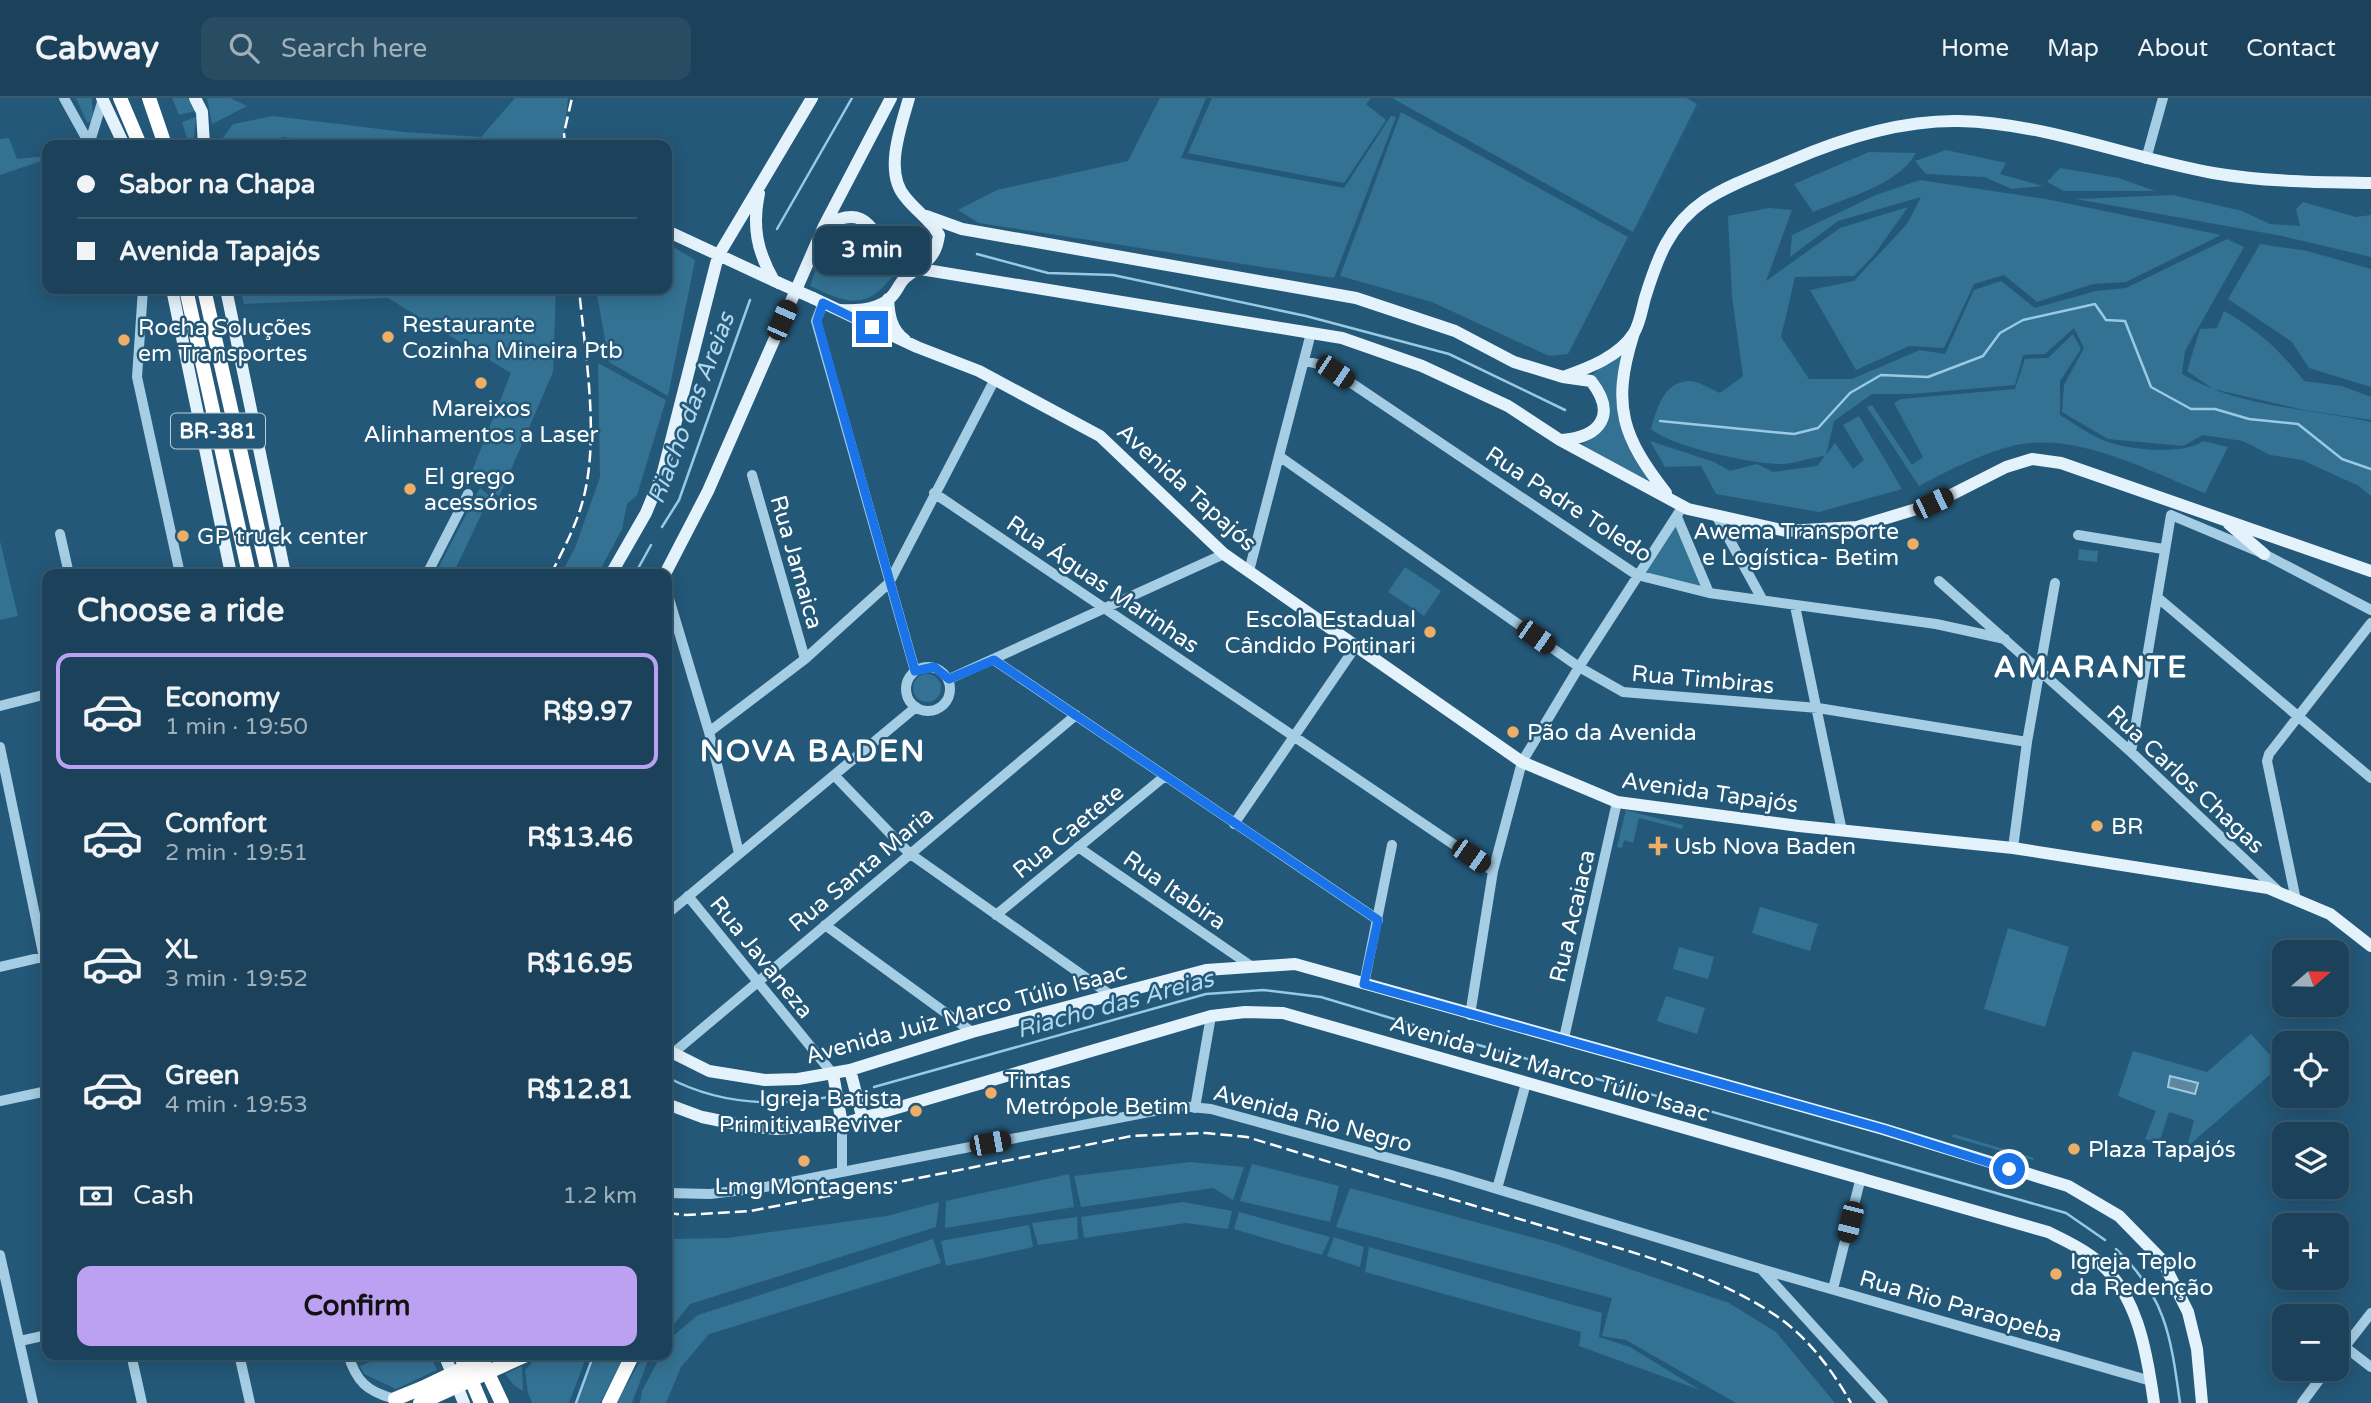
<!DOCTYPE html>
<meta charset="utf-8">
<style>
body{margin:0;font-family:"Varela Round",sans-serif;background:#284d63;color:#f1f3f6;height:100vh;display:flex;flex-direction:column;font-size:26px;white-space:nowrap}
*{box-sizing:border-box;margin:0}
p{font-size:23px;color:#a0b0bb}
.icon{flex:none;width:38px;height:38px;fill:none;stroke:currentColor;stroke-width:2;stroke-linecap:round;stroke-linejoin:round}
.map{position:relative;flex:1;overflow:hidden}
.side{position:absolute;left:42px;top:471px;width:630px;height:791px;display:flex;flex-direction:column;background:#1b425a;border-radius:14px;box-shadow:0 4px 18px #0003,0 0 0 2px #395b70}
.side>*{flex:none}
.top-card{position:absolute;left:42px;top:42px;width:630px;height:154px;border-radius:14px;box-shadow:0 4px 18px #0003,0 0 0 2px #395b70;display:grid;align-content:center;height:154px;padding:0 35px;background:#1b425a}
.needle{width:46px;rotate:70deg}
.controls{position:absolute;left:2272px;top:842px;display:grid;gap:14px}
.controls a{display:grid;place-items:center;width:77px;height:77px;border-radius:14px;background:#1b425a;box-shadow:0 4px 18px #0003,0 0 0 2px #395b70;font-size:35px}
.end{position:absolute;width:32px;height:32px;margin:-16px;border:9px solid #1a73e8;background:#fff;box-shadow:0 0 0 4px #fff}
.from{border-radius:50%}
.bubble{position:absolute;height:49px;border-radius:14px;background:#1b425a;box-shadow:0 4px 18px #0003,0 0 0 2px #395b70;font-size:23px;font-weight:800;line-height:49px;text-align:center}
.car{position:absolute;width:21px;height:42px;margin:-21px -10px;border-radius:9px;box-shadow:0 0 5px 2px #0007;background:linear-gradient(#222 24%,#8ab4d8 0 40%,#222 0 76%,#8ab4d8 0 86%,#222 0)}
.top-card b{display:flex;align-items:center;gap:24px;height:66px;font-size:26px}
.top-card b+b{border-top:2px solid #395b70}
.top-card i{width:18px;height:18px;background:#f1f3f6}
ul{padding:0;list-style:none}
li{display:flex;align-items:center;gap:21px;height:116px;margin:0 14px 10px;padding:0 21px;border:4px solid transparent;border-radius:14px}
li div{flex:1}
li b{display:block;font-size:26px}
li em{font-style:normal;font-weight:800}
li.active{border-color:#bca0f2}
li>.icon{width:63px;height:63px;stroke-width:1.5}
h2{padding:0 35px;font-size:32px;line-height:84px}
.pay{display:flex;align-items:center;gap:18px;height:77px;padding:0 35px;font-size:26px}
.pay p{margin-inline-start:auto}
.action{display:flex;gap:14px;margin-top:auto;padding:14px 35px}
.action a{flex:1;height:80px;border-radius:14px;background:#bca0f2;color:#111;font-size:28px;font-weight:800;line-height:80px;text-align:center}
header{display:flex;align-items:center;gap:42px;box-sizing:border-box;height:98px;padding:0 35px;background:#1b425a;border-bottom:2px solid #395b70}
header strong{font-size:33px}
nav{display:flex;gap:38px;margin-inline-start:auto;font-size:24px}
.search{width:490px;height:63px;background:#284d63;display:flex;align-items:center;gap:18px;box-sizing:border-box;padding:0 24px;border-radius:14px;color:#a0b0bb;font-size:26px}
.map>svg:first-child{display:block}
.green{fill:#347293}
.water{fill:#5f869d;stroke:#99cae4;stroke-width:2}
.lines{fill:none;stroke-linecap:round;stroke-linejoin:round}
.stream{stroke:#99cae4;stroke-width:2.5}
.minor{stroke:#a5cde3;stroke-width:10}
.major{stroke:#e4f2fc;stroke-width:12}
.highway{stroke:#fff;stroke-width:14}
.rail{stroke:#fff;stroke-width:2.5;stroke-dasharray:12 5;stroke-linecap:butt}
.major-bridge{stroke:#e4f2fc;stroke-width:12}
.highway-bridge{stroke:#fff;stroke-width:14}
.route{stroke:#1a73e8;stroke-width:9}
.poi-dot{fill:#eeae68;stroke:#245878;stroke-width:2.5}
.labels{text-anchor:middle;stroke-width:5;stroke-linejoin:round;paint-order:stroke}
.shield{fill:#245878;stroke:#bdcdd6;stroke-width:2}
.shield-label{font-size:21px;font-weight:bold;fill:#fff}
.poi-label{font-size:23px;fill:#fff;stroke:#245878;text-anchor:start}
.street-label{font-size:23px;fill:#fff;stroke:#245878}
.water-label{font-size:24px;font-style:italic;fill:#b0d7ec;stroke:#245878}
.district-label{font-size:30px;font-weight:bold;letter-spacing:2px;fill:#fff;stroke:#245878}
</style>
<header>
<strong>Cabway</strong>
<div class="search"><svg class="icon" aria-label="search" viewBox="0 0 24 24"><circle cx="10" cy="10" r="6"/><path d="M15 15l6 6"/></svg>Search here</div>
<nav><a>Home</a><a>Map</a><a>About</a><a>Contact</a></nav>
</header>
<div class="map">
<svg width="2371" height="1305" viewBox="0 0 2371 1305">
<rect width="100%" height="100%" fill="#245878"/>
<!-- green -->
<path class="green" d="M76 0H92L93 23 87 25Z
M172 0H188L195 13 179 17Z
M207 0H230L247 8 212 26Z
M515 0H568L563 47H326L284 39 247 47H225L222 41 233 26 273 18 404 34 481 39Z
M1160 0H1206L1181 60 1344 90 1391 18 1396 19 1334 180 979 125 958 112 997 92 1128 63Z
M1212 0H1371L1366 6 1386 22 1344 85 1188 55Z
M1392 0H1686L1697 6 1633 134Z
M1401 14 1628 139 1568 256 1549 258 1432 204 1340 178Z
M196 19 193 47H189L182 24Z
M9 40 17 61 47 58V61L0 77V41Z
M1946 52 2006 65 2000 76 2043 88 2012 91 1984 79 1926 76 1915 63Z
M1869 54 1916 55C1897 88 1847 99 1813 114L1794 86Z
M2060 70 2119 80 2155 93H2064L2047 84Z
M1920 82 2046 101 2221 137 2126 184 2093 186 2037 204 2004 177 1974 186 1944 250 1909 248 1856 272 1810 192 1854 183 1907 126 1921 99 1838 123 1790 159 1792 137 1876 97Z
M2173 97 2242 113 2270 126 2300 128 2296 111 2303 104 2356 119 2371 117V159L2282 138 2076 101Z
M1908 109 1874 157 1854 178 1795 179 1781 239 1809 281H1852L1920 252 1945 256 1974 192 2001 183 2035 210 2096 193 2126 190 2227 141 2244 149 2185 253 2182 276C2240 310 2307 310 2371 324V398L2359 388 2302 362 2270 357 2243 343 2203 337 2183 348 2108 341 2062 314 2064 287 2084 250 2074 230 2045 256 2023 257 2015 287 1912 296H1872L1834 323 1826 357 1835 345 1853 371 1864 362 1843 327 1859 318 1902 391 1819 414 1716 396 1701 368 1665 369 1650 343 1714 364 1730 373 1757 366 1773 374 1817 368 1825 358C1810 359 1793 367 1777 366 1749 365 1670 348 1651 331 1657 311 1663 284 1689 283 1698 283 1711 291 1720 295L1743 278 1732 199 1728 118 1769 110 1792 112 1766 183 1840 130Z
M840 125 864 130 897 172C869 213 849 207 810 188L825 147Z
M667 145 695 162 668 298 609 264 596 191H667Z
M2260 146 2307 153 2371 171V289L2309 270 2292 244 2228 201Z
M240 191H556L553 274 499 399 472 373 511 275 388 200 244 206Z
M2224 213C2260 234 2278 250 2304 283L2342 288 2371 299V322L2304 312 2213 291 2187 273 2200 231 2217 230Z
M2073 236 2081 251 2060 283V317C2075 326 2091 338 2108 344 2129 352 2187 357 2203 343L2228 349 2205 395C2150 374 2090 340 2030 345 1998 347 1947 373 1919 388L1867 309 1872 307 1912 367 1923 359 1894 305 1901 301 2015 291 2025 261 2048 260Z
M1625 251C1611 306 1615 338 1650 383L1581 348 1604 329 1590 278Z
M598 265 666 302 637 397 627 406 622 431 598 476H561L575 450 600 379Z
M480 390 490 398 453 476H435Z
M1675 425 1703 489 1643 475Z
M0 443 18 518 0 522Z
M2079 451 2098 453 2097 464 2078 462Z
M1405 469 1441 493 1424 518 1388 494Z
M913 590a14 14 0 1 1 28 0a14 14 0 1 1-28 0Z
M1626 712 1683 727 1682 731 1639 720 1633 745 1624 742 1622 750 1617 749Z
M1760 809 1818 826 1810 853 1752 835Z
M2008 830 2069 849 2045 929 1984 911Z
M1679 849 1714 859 1708 881 1673 871Z
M1666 898 1705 910 1697 936 1657 923Z
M2251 936 2280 968 2187 1049 2194 1022 2169 1014 2159 1045 2145 1041 2156 1013 2118 998 2133 953 2207 974Z
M1953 1036 2034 1060 2033 1062 1952 1039Z
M1190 1064 1244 1069 1233 1102 1213 1090 1081 1109 1074 1078Z
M1252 1066 1339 1088 1330 1124 1240 1103Z
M1069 1076 1074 1109 945 1130 946 1103Z
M1350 1090 1553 1145 1729 1205 1776 1234 1835 1305H1736L1626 1242 1602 1238 1612 1200 1336 1129Z
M939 1104 936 1129 690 1206 667 1235V1141L727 1140 887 1118Z
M1183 1104 1232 1113 1228 1131 1186 1125 1084 1140 1081 1119Z
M1239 1114 1330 1139 1322 1157 1234 1131Z
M1077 1119 1078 1141 1038 1147 1032 1125Z
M1029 1127 1033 1149 946 1168 941 1143Z
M1334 1139 1364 1149 1360 1169 1327 1158Z
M933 1141 941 1165 709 1236 681 1269 666 1305H640L642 1293 661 1257 667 1256V1243L698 1217Z
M1369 1149 1602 1215 1599 1239 1630 1249 1700 1292 1579 1248 1581 1234 1365 1174Z
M389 1257H430L437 1272 396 1291 364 1276 360 1268Z
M539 1257H587L569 1305H532L528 1295 525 1272Z
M596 1257H625L600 1305H577Z
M644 1257H650L632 1305H616Z
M522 1268 523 1293 514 1287 505 1276Z"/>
<!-- water -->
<path class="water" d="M2170 978 2198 985 2195 996 2168 989Z"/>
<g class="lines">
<!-- stream -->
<path class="stream" d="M777 131 852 0
M977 156 1048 175 1113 177 1306 218 1449 256 1565 312
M1660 323 1794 336 1818 330 1850 295 1881 277 1928 279 1983 258 2000 235 2023 222 2095 206 2106 222 2125 223 2151 289 2191 311H2215L2249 321 2298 326 2342 361 2371 371
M662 429 679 402 750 202
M635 476 651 447
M1468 944 2066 1115 2105 1142
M667 979C717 1006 774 1009 829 999
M874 989 1206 896 1263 892 1321 899 1447 937
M2116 1151C2166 1198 2171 1240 2180 1305
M576 1305 594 1256"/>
<!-- minor -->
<path class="minor" d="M64 0 90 47
M89 47 103 1
M2146 61 2163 0
M143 191 137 279 180 476
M823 205 816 223 915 573
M1305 263 1326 268 1637 477 1709 495 1936 526 2005 541
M1279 358 1579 569 1623 594 1818 610 2027 644
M752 377 805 561
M934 395 1493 773
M1716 417 1762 501
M1677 419 1709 495
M60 436 69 476
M2078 437 2163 451
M1249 473 1311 235
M427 476 468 396
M1939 483 2131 654 2277 792
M667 494 709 634 739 755
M2157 499 2371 680
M1795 508 1842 733
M994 562 1378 822
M906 591a22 22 0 1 1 44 0a22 22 0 1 1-44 0Z
M949 581 1224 456
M0 608 47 596
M709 634 805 561 889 485 995 281
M0 649 47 874
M2131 654 2171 417 2264 456 2371 512
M834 677 909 755 1112 898
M1234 726 1356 548
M1078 749 1251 868
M2013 750 2027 644 2055 485
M688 798 833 976
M2296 802 2267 663 2269 656 2371 525
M667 816 916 609
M996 817 1165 678
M825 827 972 934
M0 869 47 858
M1364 886 1392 747
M1470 917 1493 773 1522 664 1579 569 1683 408
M1564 940 1617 704
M672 956 1076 617
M0 1003 47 993
M1195 1010 1211 918
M842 1074V1026
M1497 1091 1526 985
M667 1095 710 1096 760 1090 1180 1008 1211 1011 1451 1077 1761 1171 1883 1305
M0 1157 33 1305
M1761 1171 2151 1283
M1833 1191 1861 1079
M2296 1210 2306 1218
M2336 1242 2371 1269
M20 1243 47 1237
M131 1256 142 1305
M239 1256 250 1305
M348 1256C356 1284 368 1294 395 1301
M2336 1260 2371 1215
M2302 1305 2328 1270"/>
<!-- major -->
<path class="major" d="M102 0 124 47
M195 0 202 14 204 47
M759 95C752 129 757 153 774 183
M926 118 962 131 1356 200 1455 233 1514 264 1563 279 1591 283C1617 316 1601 339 1562 342
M824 128C874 100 871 144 902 168L1342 240 1422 268 1508 308 1560 342 1688 411 1786 433 1857 429 1933 406 2006 369 2032 361 2061 365 2371 473
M667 133 779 185
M172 191 231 476
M226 191 285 476
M813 200 917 249 979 273 1100 338 1224 456 1522 664 1617 704 1799 728 2013 750 2268 790 2330 816 2371 848
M888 201C889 217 891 232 905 242
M840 212C858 213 881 212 893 197 898 191 900 184 906 179 924 165 936 161 939 137 930 121 917 114 906 100 883 75 901 29 909 0
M1633 238C1611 308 1623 340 1666 395
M1563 279C1588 270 1619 259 1634 235 1640 225 1642 211 1645 200 1657 161 1669 127 1704 103 1730 86 1762 75 1790 63 1843 40 1901 22 1959 23 2045 25 2129 60 2213 75 2266 84 2318 84 2371 85
M2229 426 2264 456
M611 476 646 415 663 374 718 158 812 0
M665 476 708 393 824 128 891 0
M667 952 709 973 765 982 798 981 850 972 972 934 1206 872 1295 866 1883 1031 2068 1088 2119 1118 2162 1162 2188 1214 2197 1251 2202 1305
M850 972 862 1018
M833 976 842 1026
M667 1006 702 1019 746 1028 777 1031 842 1026 1211 918 1245 914 1283 915 2048 1134C2062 1141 2078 1148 2091 1158 2137 1190 2147 1254 2154 1305
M444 1256 464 1305"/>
<!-- highway -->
<path class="highway" d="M120 0 140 47
M149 0 165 47
M186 191 249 476
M204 191 268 476
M460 1256 481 1305
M483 1265 502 1305
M395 1301 422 1290
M609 1305 633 1256"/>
<!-- rail -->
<path class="rail" d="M565 47 564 35 572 0
M551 476C563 452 576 428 583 402 600 339 585 255 579 191
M667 1115 686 1117 751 1113 1132 1038 1206 1035 1247 1039C1342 1068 1437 1097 1533 1125 1615 1150 1703 1169 1775 1217 1808 1239 1832 1272 1851 1305"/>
<!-- major-bridge -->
<path class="major-bridge" d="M779 185 813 200"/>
<!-- highway-bridge -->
<path class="highway-bridge" d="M422 1290 493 1256
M420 1305 526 1257"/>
</g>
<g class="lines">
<!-- route -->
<path class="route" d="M872 229 823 205 817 223 915 573 934 569 949 581 994 562 1378 822 1364 886 1883 1031 2009 1071"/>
</g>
<!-- markers -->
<g class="poi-dot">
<circle cx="388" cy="239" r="7"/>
<circle cx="124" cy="242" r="7"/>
<circle cx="481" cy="285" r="7"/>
<circle cx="410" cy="391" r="7"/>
<circle cx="183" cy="438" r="7"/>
<circle cx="1913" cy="446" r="7"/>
<circle cx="1430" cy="534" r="7"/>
<circle cx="1513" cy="634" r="7"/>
<circle cx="2097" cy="728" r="7"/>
<path d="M1654.5 737.5h7v7h7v7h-7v7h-7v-7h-7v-7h7z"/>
<circle cx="991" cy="995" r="7"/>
<circle cx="916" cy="1013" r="7"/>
<circle cx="2074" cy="1051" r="7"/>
<circle cx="804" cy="1063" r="7"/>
<circle cx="2056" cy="1176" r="7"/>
</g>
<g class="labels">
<!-- shield labels -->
<rect class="shield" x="171" y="315.5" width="94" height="35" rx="5"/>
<g class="shield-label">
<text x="218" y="340">BR-381</text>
</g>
<!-- poi labels -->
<g class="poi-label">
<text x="402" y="234">Restaurante<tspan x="402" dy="26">Cozinha Mineira Ptb</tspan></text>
<text x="138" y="237">Rocha Soluções<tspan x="138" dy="26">em Transportes</tspan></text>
<text x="481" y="318" text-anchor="middle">Mareixos<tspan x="481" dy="26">Alinhamentos a Laser</tspan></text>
<text x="424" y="386">El grego<tspan x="424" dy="26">acessórios</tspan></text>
<text x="1899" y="441" text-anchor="end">Awema Transporte<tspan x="1899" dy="26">e Logística- Betim</tspan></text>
<text x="197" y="446">GP truck center</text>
<text x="1416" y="529" text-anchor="end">Escola Estadual<tspan x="1416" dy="26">Cândido Portinari</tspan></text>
<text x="1527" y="642">Pão da Avenida</text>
<text x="2111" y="736">BR</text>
<text x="1674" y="756">Usb Nova Baden</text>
<text x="1005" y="990">Tintas<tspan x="1005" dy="26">Metrópole Betim</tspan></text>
<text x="902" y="1008" text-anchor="end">Igreja Batista<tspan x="902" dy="26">Primitiva Reviver</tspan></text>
<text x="2088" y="1059">Plaza Tapajós</text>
<text x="804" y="1096" text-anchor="middle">Lmg Montagens</text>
<text x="2070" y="1171">Igreja Teplo<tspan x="2070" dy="26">da Redenção</tspan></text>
</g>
<!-- street labels -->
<g class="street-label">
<text transform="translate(1187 389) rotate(42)" y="8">Avenida Tapajós</text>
<text transform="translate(1569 406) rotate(33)" y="8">Rua Padre Toledo</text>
<text transform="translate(797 464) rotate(74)" y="8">Rua Jamaica</text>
<text transform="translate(1103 486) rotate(34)" y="8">Rua Águas Marinhas</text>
<text transform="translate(1703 581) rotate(5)" y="8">Rua Timbiras</text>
<text transform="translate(2186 681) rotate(43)" y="8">Rua Carlos Chagas</text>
<text transform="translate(1710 694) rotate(8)" y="8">Avenida Tapajós</text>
<text transform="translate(1068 733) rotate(-39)" y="8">Rua Caetete</text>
<text transform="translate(861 771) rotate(-40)" y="8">Rua Santa Maria</text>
<text transform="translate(1175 792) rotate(35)" y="8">Rua Itabira</text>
<text transform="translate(1572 818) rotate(-77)" y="8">Rua Acaiaca</text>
<text transform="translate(762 859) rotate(51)" y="8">Rua Javaneza</text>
<text transform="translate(966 915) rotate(-15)" y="8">Avenida Juiz Marco Túlio Isaac</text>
<text transform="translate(1550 970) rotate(16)" y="8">Avenida Juiz Marco Túlio Isaac</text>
<text transform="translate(1313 1020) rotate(15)" y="8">Avenida Rio Negro</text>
<text transform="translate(1961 1208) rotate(16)" y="8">Rua Rio Paraopeba</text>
</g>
<!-- water labels -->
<g class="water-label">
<text transform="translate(691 310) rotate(-69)" y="8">Riacho das Areias</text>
<text transform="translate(1115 906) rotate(-15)" y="8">Riacho das Areias</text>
</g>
<!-- district labels -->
<g class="district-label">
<text x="2091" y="579">AMARANTE</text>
<text x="813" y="663">NOVA BADEN</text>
</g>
</g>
</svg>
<div class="controls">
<a><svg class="needle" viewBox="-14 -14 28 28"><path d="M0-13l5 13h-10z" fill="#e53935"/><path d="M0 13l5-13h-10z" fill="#a0b0bb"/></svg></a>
<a><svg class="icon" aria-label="locate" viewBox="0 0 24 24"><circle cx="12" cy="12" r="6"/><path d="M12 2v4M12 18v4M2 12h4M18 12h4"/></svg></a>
<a><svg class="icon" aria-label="layers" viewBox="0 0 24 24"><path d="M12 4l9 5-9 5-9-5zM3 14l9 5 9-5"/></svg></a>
<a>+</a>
<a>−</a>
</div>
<i class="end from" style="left:2009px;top:1071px"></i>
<i class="end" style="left:872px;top:229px"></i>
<div class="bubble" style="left:814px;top:128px;width:116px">3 min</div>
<i class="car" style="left:782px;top:222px;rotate:24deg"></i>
<i class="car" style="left:1335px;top:274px;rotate:124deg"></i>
<i class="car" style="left:1933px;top:405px;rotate:64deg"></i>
<i class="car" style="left:1536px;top:539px;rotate:125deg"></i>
<i class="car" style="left:1471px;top:758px;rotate:125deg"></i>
<i class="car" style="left:990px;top:1045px;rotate:79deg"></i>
<i class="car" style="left:1850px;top:1124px;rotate:194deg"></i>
<div class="top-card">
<b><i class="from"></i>Sabor na Chapa</b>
<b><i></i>Avenida Tapajós</b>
</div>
<section class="side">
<h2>Choose a ride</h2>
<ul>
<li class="active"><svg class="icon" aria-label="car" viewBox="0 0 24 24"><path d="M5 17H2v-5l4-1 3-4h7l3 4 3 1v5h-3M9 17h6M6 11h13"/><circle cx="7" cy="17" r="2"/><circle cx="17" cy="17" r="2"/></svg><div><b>Economy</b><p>1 min · 19:50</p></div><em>R$9.97</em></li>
<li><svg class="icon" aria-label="car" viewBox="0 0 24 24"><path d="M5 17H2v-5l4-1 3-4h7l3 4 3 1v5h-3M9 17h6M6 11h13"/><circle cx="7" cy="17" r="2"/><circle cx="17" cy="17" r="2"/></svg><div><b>Comfort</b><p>2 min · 19:51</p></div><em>R$13.46</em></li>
<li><svg class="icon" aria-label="car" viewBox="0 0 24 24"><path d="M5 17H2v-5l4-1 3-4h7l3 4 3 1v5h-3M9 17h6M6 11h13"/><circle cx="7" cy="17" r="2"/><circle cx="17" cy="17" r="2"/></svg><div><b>XL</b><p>3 min · 19:52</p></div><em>R$16.95</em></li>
<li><svg class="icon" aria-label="car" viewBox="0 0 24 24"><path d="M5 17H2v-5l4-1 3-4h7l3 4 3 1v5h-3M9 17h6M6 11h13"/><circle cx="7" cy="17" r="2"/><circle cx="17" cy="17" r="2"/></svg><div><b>Green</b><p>4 min · 19:53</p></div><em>R$12.81</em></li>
</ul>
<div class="pay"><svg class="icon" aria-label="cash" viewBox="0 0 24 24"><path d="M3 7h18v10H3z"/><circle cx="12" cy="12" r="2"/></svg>Cash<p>1.2 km</p></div>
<div class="action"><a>Confirm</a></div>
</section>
</div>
